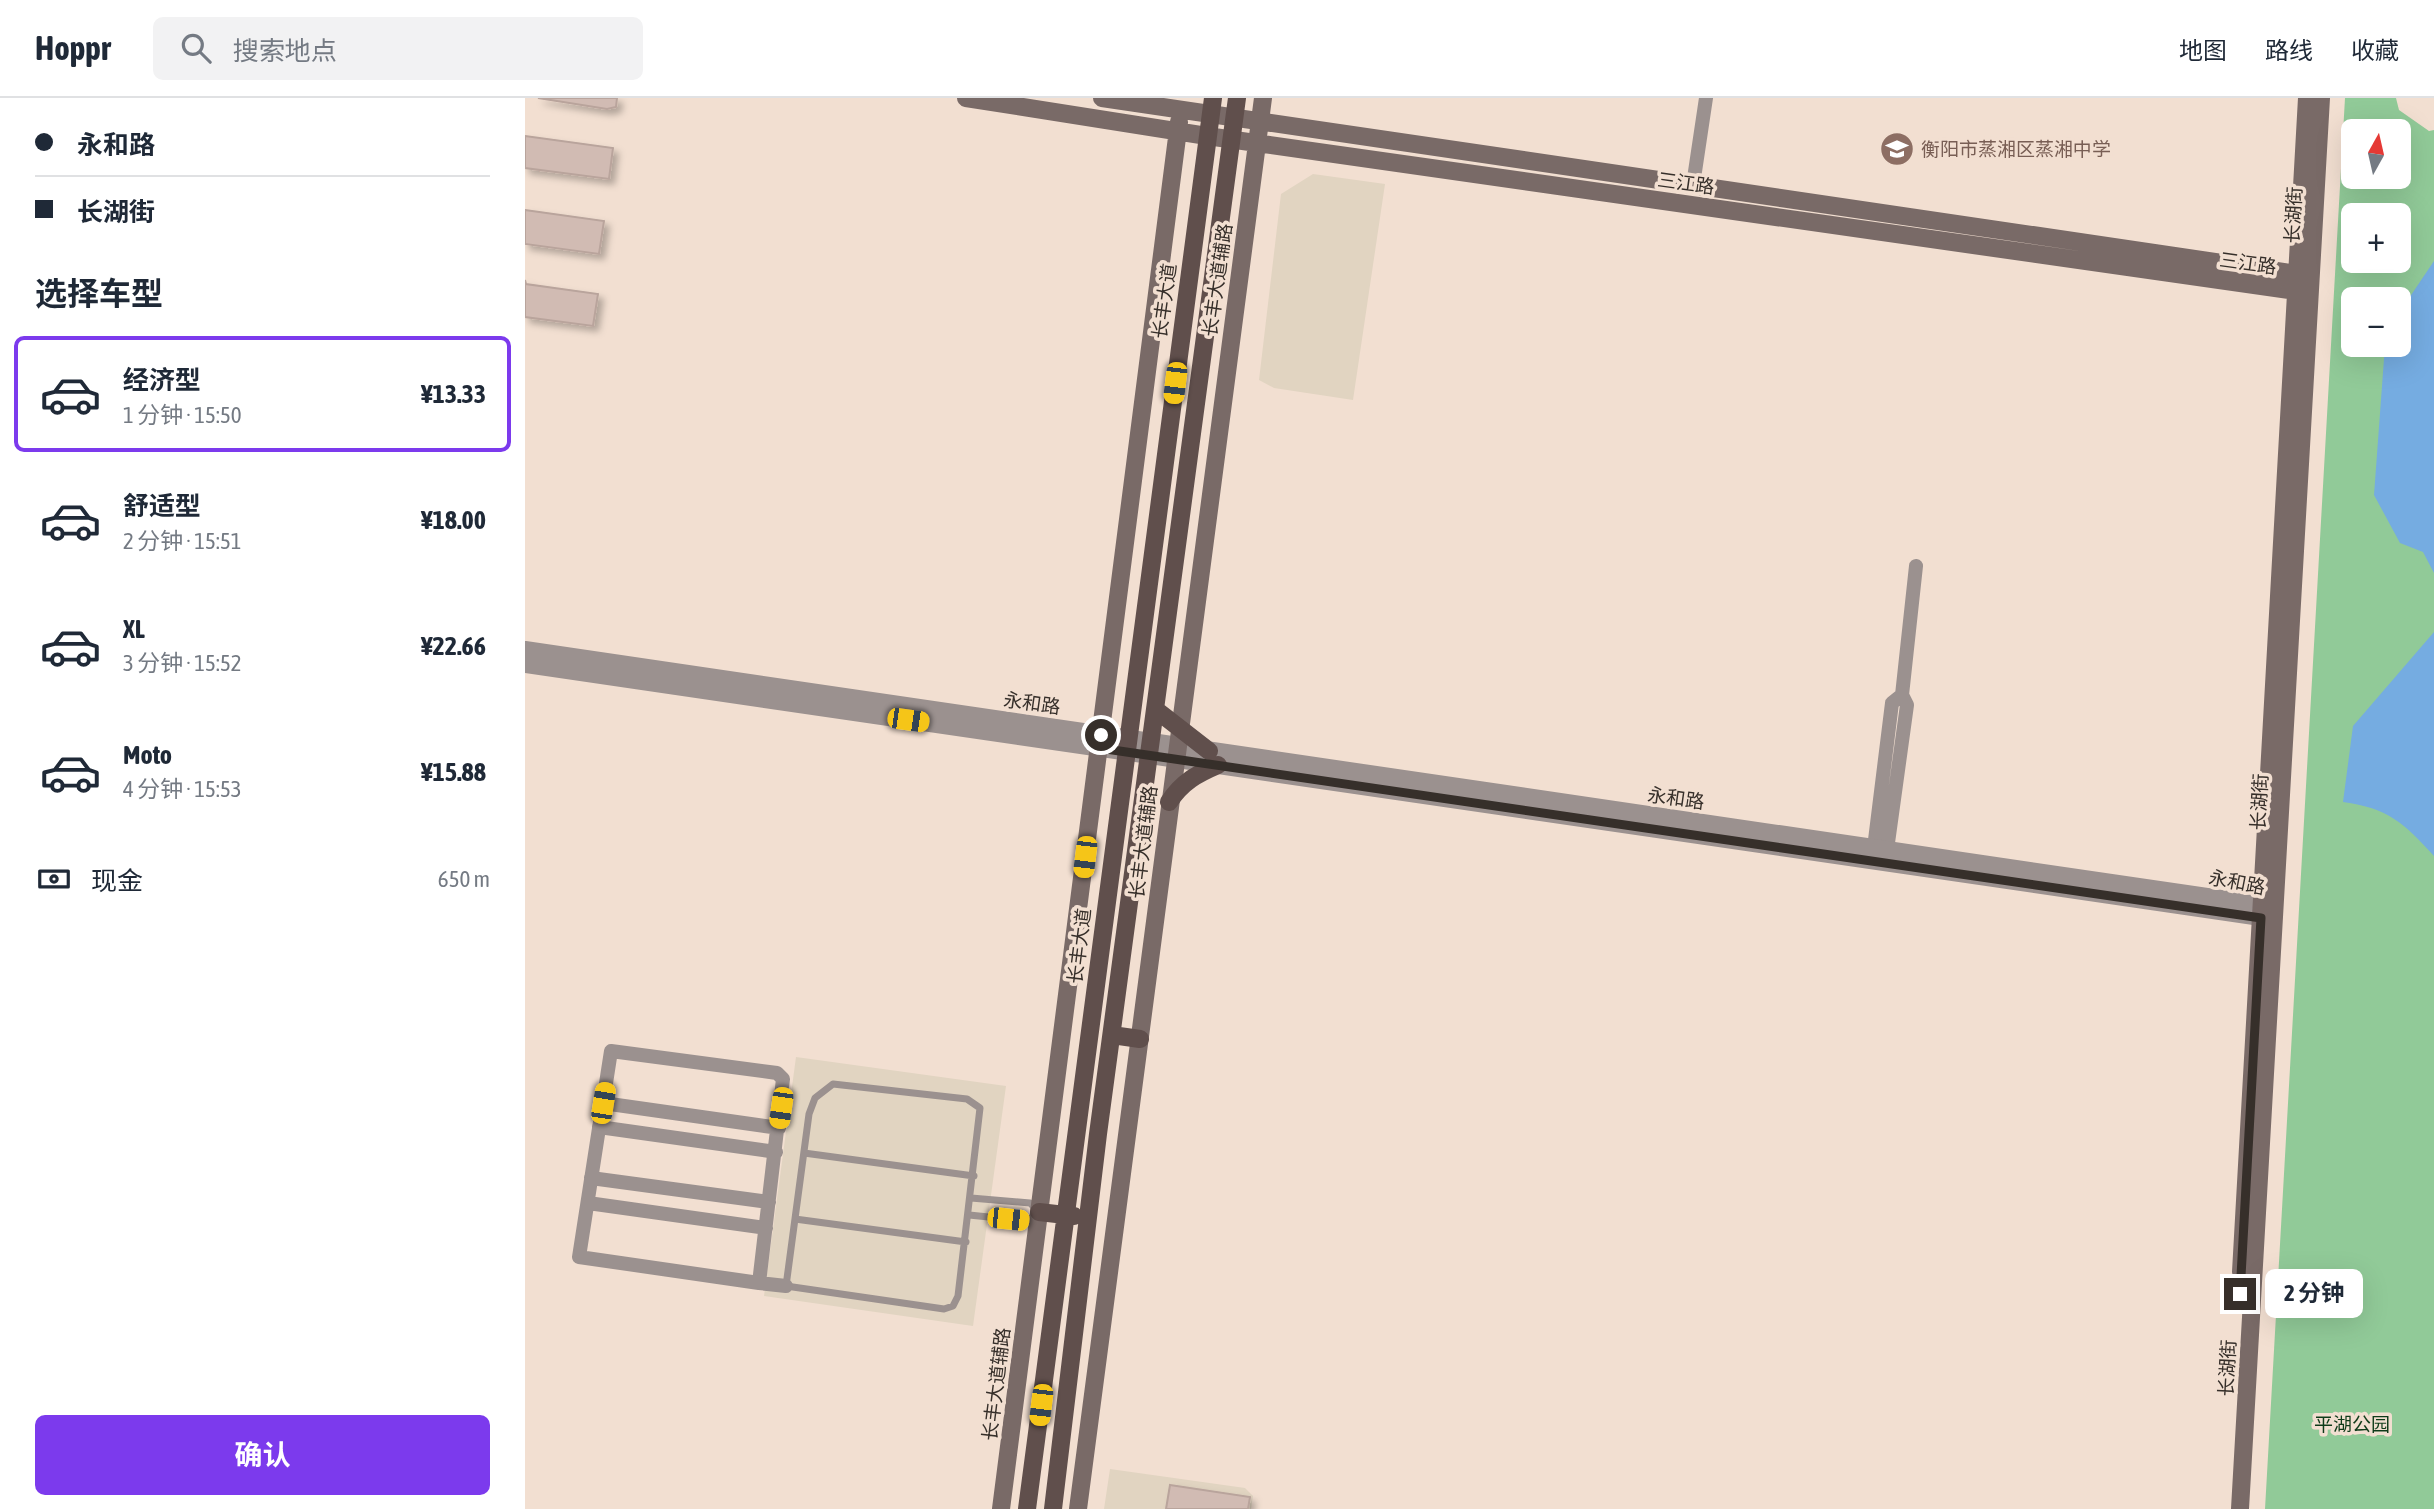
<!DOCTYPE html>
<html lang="zh">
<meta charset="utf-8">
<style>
body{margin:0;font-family:"Asap Condensed","Noto Sans SC",sans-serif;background:#f2f2f3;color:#1f2937;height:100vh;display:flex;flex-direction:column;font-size:26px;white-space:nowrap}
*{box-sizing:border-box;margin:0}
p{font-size:23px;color:#747a83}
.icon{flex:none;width:38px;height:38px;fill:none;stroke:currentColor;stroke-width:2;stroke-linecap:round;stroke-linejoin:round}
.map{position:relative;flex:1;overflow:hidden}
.side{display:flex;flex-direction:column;background:#fff;width:525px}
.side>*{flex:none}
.top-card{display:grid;align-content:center;height:154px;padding:0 35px;background:#fff}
.needle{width:46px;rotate:8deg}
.controls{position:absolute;left:1816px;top:21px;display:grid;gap:14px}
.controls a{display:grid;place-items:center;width:70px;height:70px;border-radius:10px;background:#fff;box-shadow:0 7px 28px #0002;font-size:35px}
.end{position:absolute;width:32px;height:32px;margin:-16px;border:9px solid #362f2a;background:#fff;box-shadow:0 0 0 4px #fff}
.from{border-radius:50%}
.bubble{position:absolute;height:49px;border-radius:10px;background:#fff;box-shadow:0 7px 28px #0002;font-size:23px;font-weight:700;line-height:49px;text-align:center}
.car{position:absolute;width:21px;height:42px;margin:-21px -10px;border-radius:9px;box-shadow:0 0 5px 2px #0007;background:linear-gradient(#f5c518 24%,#345 0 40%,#f5c518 0 76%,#345 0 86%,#f5c518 0)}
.top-card b{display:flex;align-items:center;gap:24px;height:66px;font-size:26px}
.top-card b+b{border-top:2px solid #e0e1e3}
.top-card i{width:18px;height:18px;background:#1f2937}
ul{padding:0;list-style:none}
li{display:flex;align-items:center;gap:21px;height:116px;margin:0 14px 10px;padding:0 21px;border:4px solid transparent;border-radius:10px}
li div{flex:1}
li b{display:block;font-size:26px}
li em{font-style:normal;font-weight:700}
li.on{border-color:#7c3aed}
li>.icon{width:63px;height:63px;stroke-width:1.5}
h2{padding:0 35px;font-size:32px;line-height:84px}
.pay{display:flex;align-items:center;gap:18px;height:77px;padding:0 35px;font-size:26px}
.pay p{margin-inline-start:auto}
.action{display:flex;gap:14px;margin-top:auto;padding:14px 35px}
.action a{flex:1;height:80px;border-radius:10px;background:#7c3aed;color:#fff;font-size:28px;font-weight:700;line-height:80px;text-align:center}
header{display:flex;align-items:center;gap:42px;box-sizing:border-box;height:98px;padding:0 35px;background:#fff;border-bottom:2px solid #e0e1e3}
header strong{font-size:33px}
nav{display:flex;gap:38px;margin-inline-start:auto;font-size:24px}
.search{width:490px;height:63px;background:#f2f2f3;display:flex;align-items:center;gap:18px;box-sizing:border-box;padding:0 24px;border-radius:10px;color:#747a83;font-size:26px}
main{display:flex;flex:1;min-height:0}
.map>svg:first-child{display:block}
.commercial{fill:#e1d4c1}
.green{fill:#91ca98;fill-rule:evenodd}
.water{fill:#75ace1}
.building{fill:#d1bbb3;stroke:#b9a49c;stroke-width:2;filter:url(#shadow)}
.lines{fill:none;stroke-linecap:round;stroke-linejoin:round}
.service{stroke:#9b918f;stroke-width:7}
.minor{stroke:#9b918f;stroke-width:14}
.tertiary{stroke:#9b918f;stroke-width:18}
.secondary{stroke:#796a67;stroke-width:18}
.primary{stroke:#604f4c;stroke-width:18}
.route{stroke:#362f2a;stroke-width:9}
.labels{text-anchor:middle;stroke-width:7;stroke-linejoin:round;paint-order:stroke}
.education-label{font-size:19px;fill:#785e54;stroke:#f2dfd1;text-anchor:start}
.street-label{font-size:19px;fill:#362f2a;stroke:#f2dfd1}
.park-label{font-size:19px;fill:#0f3b19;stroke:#f2dfd1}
</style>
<header>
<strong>Hoppr</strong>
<div class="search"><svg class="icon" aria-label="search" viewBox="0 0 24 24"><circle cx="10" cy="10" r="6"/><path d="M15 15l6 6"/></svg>搜索地点</div>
<nav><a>地图</a><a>路线</a><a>收藏</a></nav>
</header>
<main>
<section class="side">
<div class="top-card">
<b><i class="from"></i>永和路</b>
<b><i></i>长湖街</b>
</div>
<h2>选择车型</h2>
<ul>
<li class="on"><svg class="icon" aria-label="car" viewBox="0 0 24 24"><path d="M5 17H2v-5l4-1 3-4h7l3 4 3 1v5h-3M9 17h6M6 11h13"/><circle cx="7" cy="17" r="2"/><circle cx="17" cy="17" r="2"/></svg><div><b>经济型</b><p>1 分钟 · 15:50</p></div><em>¥13.33</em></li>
<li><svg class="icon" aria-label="car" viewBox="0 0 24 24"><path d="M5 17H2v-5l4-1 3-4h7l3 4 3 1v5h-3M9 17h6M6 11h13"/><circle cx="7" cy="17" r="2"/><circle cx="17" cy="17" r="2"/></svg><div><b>舒适型</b><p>2 分钟 · 15:51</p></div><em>¥18.00</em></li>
<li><svg class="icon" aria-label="car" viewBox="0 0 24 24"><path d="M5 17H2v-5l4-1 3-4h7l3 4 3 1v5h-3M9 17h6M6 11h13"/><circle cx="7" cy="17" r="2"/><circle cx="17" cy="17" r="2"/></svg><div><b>XL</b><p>3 分钟 · 15:52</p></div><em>¥22.66</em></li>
<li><svg class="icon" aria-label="car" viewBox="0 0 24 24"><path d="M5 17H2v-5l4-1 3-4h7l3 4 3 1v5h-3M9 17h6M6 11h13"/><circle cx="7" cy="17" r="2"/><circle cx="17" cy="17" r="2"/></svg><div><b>Moto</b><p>4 分钟 · 15:53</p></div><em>¥15.88</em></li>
</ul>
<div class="pay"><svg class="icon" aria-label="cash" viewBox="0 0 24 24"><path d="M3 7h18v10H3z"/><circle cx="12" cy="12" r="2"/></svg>现金<p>650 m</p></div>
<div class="action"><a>确认</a></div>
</section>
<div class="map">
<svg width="1909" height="1411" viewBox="0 0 1909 1411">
<defs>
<filter id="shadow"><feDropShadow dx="5" dy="5" stdDeviation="3.5" flood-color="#0004"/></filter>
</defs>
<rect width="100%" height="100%" fill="#f2dfd1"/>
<!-- commercial -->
<path class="commercial" d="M788 76 860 86 828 302 749 290 734 282 756 96Z
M271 959 481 988 448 1228 239 1198Z
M585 1371 720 1390 728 1398 726 1411H579Z"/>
<!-- green -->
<path class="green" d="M1820 0H1871L1874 12 1904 33 1909 32V1411H1740ZM1829 33H1874V79H1829ZM1829 117H1874V163H1829ZM1829 201H1874V247H1829Z"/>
<!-- water -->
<path class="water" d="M1909 163V475L1898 454 1875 445 1849 397 1860 247H1874V215Z
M1909 534V758C1879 725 1863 710 1818 704L1828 628Z"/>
<!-- building -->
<path class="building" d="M13 0H92L91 9 82 11Z
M0 38 88 50 84 81 0 70Z
M0 112 79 123 74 156 0 146Z
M0 182 1 186 73 196 68 228 0 219Z
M645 1387 725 1399 723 1411H641Z"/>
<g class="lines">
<!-- service -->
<path class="service" d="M308 986 442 1001 455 1010 433 1198 428 1208 419 1211 261 1188 284 1016 290 1000Z
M279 1055 449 1078
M444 1117 502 1123 514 1114 505 1105 446 1100
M270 1121 441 1144"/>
<!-- minor -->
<path class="minor" d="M1168 87 1181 0
M1352 757 1349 750 1367 605 1377 597
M1357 760 1362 752 1382 607 1377 597 1391 468
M78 1005 254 1030
M74 1029 251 1054
M66 1080 244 1104
M63 1105 241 1130
M234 1185 258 981 252 975 86 953 54 1159 234 1185 261 1188"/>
<!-- tertiary -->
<path class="tertiary" d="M0 552 1737 807 1749 814
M0 566 1736 819 1749 814"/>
<!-- secondary -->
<path class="secondary" d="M441 0 682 38 1771 193 1785 186 1772 176 577 0
M1716 1174 1782 0
M476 1411 654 24
M553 1411 738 0
M1715 1411 1796 0"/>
<!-- primary -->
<path class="primary" d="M630 611 684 653
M644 704C657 684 672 676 693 667
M587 937 615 941
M514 1114 549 1118
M502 1411 688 0
M528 1411 573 1036 712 0"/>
</g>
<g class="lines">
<!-- route -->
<path class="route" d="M576 637 574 650 1736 820 1715 1196"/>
</g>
<!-- icons -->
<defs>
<g id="school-disc" transform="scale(1.75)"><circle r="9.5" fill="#8d6e63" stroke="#f2dfd1"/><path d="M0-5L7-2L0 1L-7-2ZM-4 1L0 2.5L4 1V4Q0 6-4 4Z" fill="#fff"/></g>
</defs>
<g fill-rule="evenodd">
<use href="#school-disc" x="1372" y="51"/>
</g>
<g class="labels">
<!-- education labels -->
<g class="education-label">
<text x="1396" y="58">衡阳市蒸湘区蒸湘中学</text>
</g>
<!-- street labels -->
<g class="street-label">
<text transform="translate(1161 85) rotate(8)" y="7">三江路</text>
<text transform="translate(1768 117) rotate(-87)" y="7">长湖街</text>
<text transform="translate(1723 165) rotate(8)" y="7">三江路</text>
<text transform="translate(692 182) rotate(-82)" y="7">长丰大道辅路</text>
<text transform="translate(639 203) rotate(-82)" y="7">长丰大道</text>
<text transform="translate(507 605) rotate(8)" y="7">永和路</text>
<text transform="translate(1151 700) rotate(8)" y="7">永和路</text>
<text transform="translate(1734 704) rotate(-87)" y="7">长湖街</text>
<text transform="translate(618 744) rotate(-83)" y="7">长丰大道辅路</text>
<text transform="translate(1712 784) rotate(11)" y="7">永和路</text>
<text transform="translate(554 848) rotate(-83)" y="7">长丰大道</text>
<text transform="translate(1702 1270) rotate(-87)" y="7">长湖街</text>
<text transform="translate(471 1286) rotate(-83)" y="7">长丰大道辅路</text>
</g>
<!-- park labels -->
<g class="park-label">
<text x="1827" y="1333">平湖公园</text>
</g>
</g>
</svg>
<div class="controls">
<a><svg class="needle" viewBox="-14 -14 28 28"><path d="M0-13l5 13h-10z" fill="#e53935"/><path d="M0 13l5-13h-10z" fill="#747a83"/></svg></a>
<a>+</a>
<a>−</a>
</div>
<i class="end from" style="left:576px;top:637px"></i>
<i class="end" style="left:1715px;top:1196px"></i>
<div class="bubble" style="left:1740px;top:1171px;width:98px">2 分钟</div>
<i class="car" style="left:650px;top:285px;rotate:187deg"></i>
<i class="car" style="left:383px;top:622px;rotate:98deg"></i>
<i class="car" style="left:560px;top:759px;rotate:187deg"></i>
<i class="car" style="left:78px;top:1005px;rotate:9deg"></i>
<i class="car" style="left:256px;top:1010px;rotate:188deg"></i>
<i class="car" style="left:483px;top:1121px;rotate:96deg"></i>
<i class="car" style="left:516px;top:1307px;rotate:187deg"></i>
</div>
</main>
